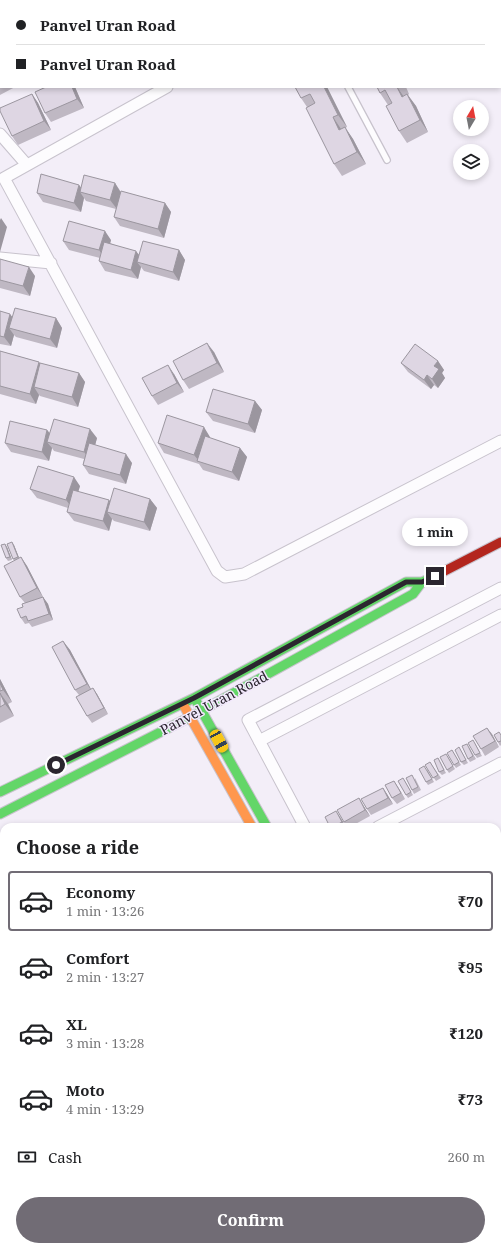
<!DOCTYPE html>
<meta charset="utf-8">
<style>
body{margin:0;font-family:"Noto Serif",serif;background:#f2f2f2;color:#202124;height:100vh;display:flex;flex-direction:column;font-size:15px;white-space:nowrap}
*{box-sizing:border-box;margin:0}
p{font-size:13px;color:#757577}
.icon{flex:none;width:22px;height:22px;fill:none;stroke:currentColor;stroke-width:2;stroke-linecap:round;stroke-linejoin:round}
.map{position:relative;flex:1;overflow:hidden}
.sheet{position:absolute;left:0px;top:823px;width:501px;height:428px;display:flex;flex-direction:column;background:#fff;border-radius:12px 12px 0 0;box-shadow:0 2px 6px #0003}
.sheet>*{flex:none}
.top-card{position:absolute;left:0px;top:0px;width:501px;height:88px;box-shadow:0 2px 6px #0003;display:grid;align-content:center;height:88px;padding:0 16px;background:#fff}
.needle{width:26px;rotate:10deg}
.fabs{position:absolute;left:453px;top:100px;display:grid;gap:8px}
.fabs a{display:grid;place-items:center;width:36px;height:36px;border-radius:50%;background:#fff;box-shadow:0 2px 6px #0003;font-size:20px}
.end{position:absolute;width:18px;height:18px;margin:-9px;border:5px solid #2b262f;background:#fff;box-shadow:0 0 0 2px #fff}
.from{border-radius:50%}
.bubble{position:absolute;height:28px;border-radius:14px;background:#fff;box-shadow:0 2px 6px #0003;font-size:13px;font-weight:700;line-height:28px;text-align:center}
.car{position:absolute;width:12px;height:24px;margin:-12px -6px;border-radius:5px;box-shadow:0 0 3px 1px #0007;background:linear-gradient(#f5c518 24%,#345 0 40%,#f5c518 0 76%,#345 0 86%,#f5c518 0)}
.top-card b{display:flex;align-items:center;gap:14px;height:38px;font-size:15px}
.top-card b+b{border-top:1px solid #e0e0e0}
.top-card i{width:10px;height:10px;background:#202124}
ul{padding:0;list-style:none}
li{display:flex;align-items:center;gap:12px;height:60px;margin:0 8px 6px;padding:0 8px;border:2px solid transparent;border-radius:4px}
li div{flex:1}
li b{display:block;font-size:15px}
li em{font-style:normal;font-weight:700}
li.current{border-color:#716c75}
li>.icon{width:36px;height:36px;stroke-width:1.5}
h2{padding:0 16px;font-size:18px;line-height:48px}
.pay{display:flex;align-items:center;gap:10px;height:44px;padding:0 16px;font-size:15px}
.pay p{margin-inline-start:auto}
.action{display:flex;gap:8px;margin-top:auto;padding:8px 16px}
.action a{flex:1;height:46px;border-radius:24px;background:#716c75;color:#fff;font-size:16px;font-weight:700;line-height:46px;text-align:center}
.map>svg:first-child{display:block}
.built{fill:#f0e5fa}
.green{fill:#cfdbb4}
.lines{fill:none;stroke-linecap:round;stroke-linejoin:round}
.lane-casing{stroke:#c8c3cd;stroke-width:8}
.street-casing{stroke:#c8c3cd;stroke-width:13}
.fast-casing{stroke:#c8c3cd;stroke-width:11}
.slow-casing{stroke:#c8c3cd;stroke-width:11}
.jam-casing{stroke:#c8c3cd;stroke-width:11}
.lane{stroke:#fdfcfe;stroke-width:5.5}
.street{stroke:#fdfcfe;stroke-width:11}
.fast{stroke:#63d668;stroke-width:9}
.slow{stroke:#ff974d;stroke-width:9}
.jam{stroke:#b3261e;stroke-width:9}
.rail-casing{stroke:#c7c5c8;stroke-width:4.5}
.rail{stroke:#f3e9fd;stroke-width:3;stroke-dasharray:9;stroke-linecap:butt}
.wall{fill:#bfb8c3}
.shaded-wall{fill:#9b969f}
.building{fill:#ded6e3;stroke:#9b969f}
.route{stroke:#2b262f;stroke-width:5}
.labels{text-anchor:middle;stroke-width:3;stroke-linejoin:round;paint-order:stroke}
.street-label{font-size:14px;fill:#2b262f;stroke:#f3e9fd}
</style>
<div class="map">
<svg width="501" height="1251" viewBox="0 0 501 1251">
<rect width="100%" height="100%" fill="#f3eef8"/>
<!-- built -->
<path class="built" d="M497 865 501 872V1016L497 1018Z"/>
<!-- green -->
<path class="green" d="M497 887 501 895V938L497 941Z"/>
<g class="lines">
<!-- lane casing -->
<g class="lane-casing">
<path id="lane" d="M348 87 387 160"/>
</g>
<!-- street casing -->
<g class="street-casing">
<path id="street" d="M472 0 475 1
M321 1 323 0
M500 5H501
M167 87 4 178 217 571 225 577 244 574 501 441
M0 134 27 165
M0 258 51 263
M259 741 501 615
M305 827 248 720 501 588
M378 827 501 763
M0 957 4 942
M497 1029 501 1027
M497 1050 501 1048"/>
</g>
<!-- fast casing -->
<g class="fast-casing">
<path id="fast" d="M195 699 267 827
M0 792 194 698 406 582H422
M0 814 190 717 413 594 422 582 435 576
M497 1239 501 1246"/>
</g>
<!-- slow casing -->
<g class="slow-casing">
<path id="slow" d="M184 706 252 827"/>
</g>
<!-- jam casing -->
<g class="jam-casing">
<path id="jam" d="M435 576 501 542
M486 1247 488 1251"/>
</g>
<!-- lane -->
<use href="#lane" class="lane"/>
<!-- street -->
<use href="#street" class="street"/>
<!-- fast -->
<use href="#fast" class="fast"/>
<!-- slow -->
<use href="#slow" class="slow"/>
<!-- jam -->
<use href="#jam" class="jam"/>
<!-- rail casing -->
<g class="rail-casing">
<path id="rail" d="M497 1106 501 1104
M497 1122 501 1120
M497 1140 501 1138
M497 1183 501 1180
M232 1251 239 1247
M261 1251 268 1247
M296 1251 303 1247
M397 1251 402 1247"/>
</g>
<!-- rail -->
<use href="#rail" class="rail"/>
</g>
<!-- wall -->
<path class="wall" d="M124 0H168V1H125Z
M188 0H226V1H192Z
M229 0H268V1H233Z
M299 0H306L304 1H300Z
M0 57H1V87H15L0 95Z
M75 87 84 108 51 122 45 113Z
M295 87H327L347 127 345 128 353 139 366 164 342 176 334 164 307 107 301 98Z
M377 87H406L409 94 408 95 416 106 428 132 407 143 399 131 388 105 380 93Z
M32 94 38 103 51 130 18 145 12 136Z
M115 183 121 192 165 203 171 212 164 238 120 226 114 217 116 209 86 201 84 198 81 212 43 202 37 193 79 185 81 188Z
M111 240 110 243 139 255 179 250 185 260 179 281 144 271 141 267 138 279 105 271 99 261 100 258 69 250 63 241Z
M0 259 35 276 30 296 0 288Z
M0 311 12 317 56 318 62 328 57 348 16 337 14 335 11 346 0 344Z
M0 351 39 362 40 364 79 373 85 382 78 407 40 396 39 395 36 404 0 394Z
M214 352 224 372 189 389 183 380Z
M438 361 444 370 442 373 445 378 438 388 434 385 431 389 408 372 401 363Z
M174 374 184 392 158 405 152 396Z
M255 401 262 410 255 433 213 421 206 412Z
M47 430 50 433 97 438 95 445 132 463 126 484 89 474 83 465 84 459 54 451 52 448 49 461 11 452 5 443Z
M210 437V438L240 448 247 457 239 481 203 470 199 464 164 453 158 443Z
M80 486 78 492 109 500 110 502 150 499 157 508 150 531 114 521 112 519 109 531 74 521 67 512 68 508 37 498 30 489Z
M14 545 19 558 21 557 27 566 43 597 48 604 53 620 32 627 29 623 25 624 21 618 23 607 25 603 20 597 14 560 13 559Z
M7 547 12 560 8 561 6 558Z
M63 641 70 650 91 689 97 694 108 714 92 723 87 716 79 695 75 690Z
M0 679 12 702 8 704 14 716 0 723Z
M487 728 499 747 485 756 481 749Z
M501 734V745L500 746 498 742Z
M475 743 482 756 477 758 475 755Z
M459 747 468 763 464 765 461 762Z
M469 747 476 759 470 762 468 759Z
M452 750 461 765 456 768 454 765Z
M448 757 455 769 449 773 447 770Z
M438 758 446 773 442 775 439 772Z
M430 762 441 778 436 781 425 765Z
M427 769 434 782 428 785 426 782Z
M415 778 421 790 414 794 412 790Z
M394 781 405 799 397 804 392 798Z
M405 781 413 795 408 798 406 795Z
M383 788 387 794 393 804 371 815 367 809Z
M359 798 363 805 370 816 350 827H347L344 822Z
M340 817 346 827H330Z
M501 926V962H500L501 965V999L497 1002V928Z"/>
<!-- shaded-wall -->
<path class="shaded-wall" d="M160 0H168V1H160Z
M218 0H226V1H219Z
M260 0H268V1H260Z
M72 87H75L84 108 77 99Z
M324 87H327L347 127 338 115Z
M397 87 404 97H402Z
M32 94 38 103 51 130 44 121Z
M407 94 416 106 428 132 420 120Z
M333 117 341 129 339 130Z
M345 127 353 139 366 164 357 152Z
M115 183 121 193 117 209 110 200Z
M79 185 85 193 80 192 84 198 81 212 74 203Z
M165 203 171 212 164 238 158 229Z
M1 218 7 227 0 252V220Z
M105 231 111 240 106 260 99 250Z
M179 250 185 260 179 281 173 272Z
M136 251 143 260 137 262 141 267 138 279 131 270Z
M29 267 35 276 30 296 23 286Z
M10 314 17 323 9 328 14 335 11 346 4 337Z
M56 318 62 328 57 348 50 339Z
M207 343 214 352 224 372 217 363Z
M438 361 444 370 442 373 445 378 438 388 432 379 434 366Z
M39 362 45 371 34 387 39 395 36 404 30 394Z
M168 365 174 374 184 392 177 383Z
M79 373 85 382 78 407 72 397Z
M427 375 434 385 431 389 424 380Z
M255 401 262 410 255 433 248 424Z
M204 427 210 437 202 462 199 461 194 455Z
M90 429 97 438 91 461 84 452Z
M47 430 54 439 47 442 52 448 49 461 42 452Z
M240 448 247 457 239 481 232 472Z
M126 454 132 463 126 484 120 475Z
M74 477 80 486 73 509 66 500Z
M150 499 157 508 150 531 144 522Z
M109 500 115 509 107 512 112 519 109 531 103 521Z
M12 542 14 545 20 560 18 557Z
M5 544 7 547 12 560 10 557Z
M21 557 27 566 43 597 37 588Z
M43 597 48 604 53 620 49 614Z
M63 641 70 650 93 693 87 684Z
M0 679 12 702 3 690 0 683Z
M93 688 97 694 108 714 104 708Z
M0 693 8 704 14 716 5 704Z
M487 728 492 734 499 747 495 741Z
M394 781 398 787 405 799 401 793Z
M383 788 387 794 393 804 388 798Z
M359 798 363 805 370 816 365 810Z
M336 811 340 817 346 827 342 822Z
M497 958 501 965V968L497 960Z"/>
<!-- building -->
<path class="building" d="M79 0H120V1H78Z
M134 0H160V1H139Z
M0 57H1V82H0Z
M46 87H72L77 99 45 113 35 92Z
M295 87H324L338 115 333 117 339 130 345 127 357 152 334 164 306 108 315 103 310 94 301 98Z
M377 87H397L402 97 407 94 420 120 399 131 386 106 392 103 385 90 380 93Z
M32 94 44 121 12 136 0 111V108Z
M41 174 79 185 74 203 37 193Z
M84 175 115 183 110 200 80 192Z
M121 191 165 203 158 229 114 217Z
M69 221 105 231 99 250 63 241Z
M143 241 179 250 173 272 137 262Z
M104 242 136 251 131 270 99 261Z
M0 259 29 267 23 286 0 280Z
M15 308 56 318 50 339 9 328Z
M0 311 10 314 4 337 0 336Z
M207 343 217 363 183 380 173 361Z
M415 344 438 361 434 366 439 369 432 379 427 375 424 380 401 363Z
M0 351 39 362 30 394 0 386Z
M40 363 79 373 72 397 34 387Z
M168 365 177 383 152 396 142 378Z
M213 389 255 401 248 424 206 412Z
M167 415 204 427 194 455 158 443Z
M54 419 90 429 84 452 47 442Z
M10 421 47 430 42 452 5 443Z
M205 436 240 448 232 472 197 461Z
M89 443 126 454 120 475 83 465Z
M38 466 74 477 66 500 30 489Z
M114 488 150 499 144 522 107 512Z
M73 490 109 500 103 521 67 512Z
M12 542 18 557 13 559 7 544Z
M5 544 10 557 6 558 1 545Z
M21 557 37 588 20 597 4 566Z
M43 597 49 614 28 621 26 616 21 618 17 609 23 607 22 604Z
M63 641 87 684 75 690 52 647Z
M0 683 3 690 0 691Z
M93 688 104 708 87 716 76 697Z
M0 693 5 704 0 707Z
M487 728 495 741 481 749 473 736Z
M499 732 501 735V741L498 742 494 735Z
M473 740 480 753 475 755 468 743Z
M467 744 473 756 468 759 462 746Z
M459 747 466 760 461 762 455 750Z
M452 750 459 762 454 765 447 753Z
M446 754 453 766 447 770 440 757Z
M438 758 444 770 439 772 434 760Z
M430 762 438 775 433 778 425 765Z
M424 766 432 779 426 782 419 769Z
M412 775 418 787 412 790 406 778Z
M403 778 411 792 406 795 398 781Z
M394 781 401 793 392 798 385 785Z
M383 788 388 798 367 809 361 799Z
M359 798 365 810 344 822 337 810Z
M336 811 342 822 333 827H330L325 817Z
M501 926V949L497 951V928Z
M497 960 500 967H501V987L497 989Z"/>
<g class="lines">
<!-- route -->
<path class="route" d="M56 765 194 698 406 582H422L435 576"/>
</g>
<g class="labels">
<!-- street labels -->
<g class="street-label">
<text transform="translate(214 703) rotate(-28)" y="5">Panvel Uran Road</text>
</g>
</g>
</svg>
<div class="fabs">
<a><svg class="needle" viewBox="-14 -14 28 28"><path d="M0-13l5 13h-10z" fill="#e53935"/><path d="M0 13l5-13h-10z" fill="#757577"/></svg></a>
<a><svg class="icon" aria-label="layers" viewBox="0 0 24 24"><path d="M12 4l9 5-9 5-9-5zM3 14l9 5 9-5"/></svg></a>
</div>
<i class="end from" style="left:56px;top:765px"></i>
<i class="end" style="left:435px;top:576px"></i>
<div class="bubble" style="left:402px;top:518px;width:66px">1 min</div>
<i class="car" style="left:219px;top:741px;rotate:151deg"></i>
<div class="top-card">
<b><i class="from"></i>Panvel Uran Road</b>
<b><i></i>Panvel Uran Road</b>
</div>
<section class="sheet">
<h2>Choose a ride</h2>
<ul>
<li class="current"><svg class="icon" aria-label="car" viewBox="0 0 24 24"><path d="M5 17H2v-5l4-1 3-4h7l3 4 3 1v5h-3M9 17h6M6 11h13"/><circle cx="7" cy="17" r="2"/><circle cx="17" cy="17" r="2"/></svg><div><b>Economy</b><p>1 min · 13:26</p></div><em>₹70</em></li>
<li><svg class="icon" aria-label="car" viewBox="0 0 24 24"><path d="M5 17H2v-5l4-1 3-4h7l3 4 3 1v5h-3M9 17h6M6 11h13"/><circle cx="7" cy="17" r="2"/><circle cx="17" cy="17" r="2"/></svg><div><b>Comfort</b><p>2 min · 13:27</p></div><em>₹95</em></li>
<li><svg class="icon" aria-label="car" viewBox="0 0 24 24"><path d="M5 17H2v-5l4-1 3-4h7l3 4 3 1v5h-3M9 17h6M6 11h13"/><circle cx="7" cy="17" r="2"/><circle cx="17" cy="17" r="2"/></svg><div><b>XL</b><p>3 min · 13:28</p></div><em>₹120</em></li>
<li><svg class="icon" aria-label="car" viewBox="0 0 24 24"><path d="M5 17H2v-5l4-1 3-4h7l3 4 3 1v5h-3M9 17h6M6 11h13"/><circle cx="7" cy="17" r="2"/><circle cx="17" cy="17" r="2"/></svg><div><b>Moto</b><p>4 min · 13:29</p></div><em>₹73</em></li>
</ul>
<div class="pay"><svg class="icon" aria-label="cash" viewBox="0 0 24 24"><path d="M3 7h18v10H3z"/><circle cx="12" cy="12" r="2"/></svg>Cash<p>260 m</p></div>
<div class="action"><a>Confirm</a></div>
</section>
</div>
